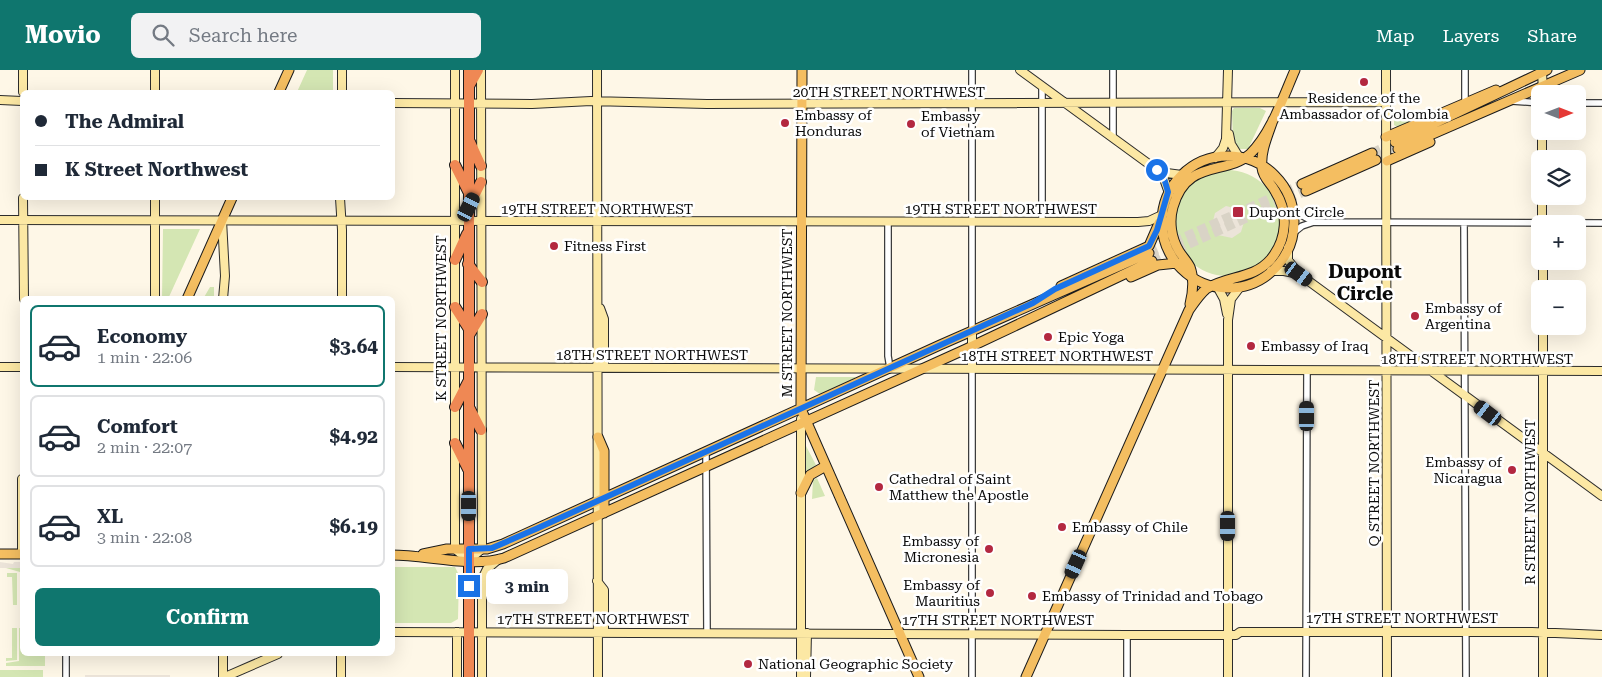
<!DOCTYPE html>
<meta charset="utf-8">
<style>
body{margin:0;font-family:"Roboto Serif",serif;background:#f2f2f3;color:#1f2937;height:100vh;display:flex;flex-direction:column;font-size:19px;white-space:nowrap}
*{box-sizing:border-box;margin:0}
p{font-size:16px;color:#747a83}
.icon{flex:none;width:28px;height:28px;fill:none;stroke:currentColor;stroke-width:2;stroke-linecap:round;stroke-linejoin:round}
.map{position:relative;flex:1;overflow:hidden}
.details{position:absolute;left:20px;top:226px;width:375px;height:360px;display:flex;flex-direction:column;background:#fff;border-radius:8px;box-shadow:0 5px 20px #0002}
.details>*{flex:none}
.top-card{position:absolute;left:20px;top:20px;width:375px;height:110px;border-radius:8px;box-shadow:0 5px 20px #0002;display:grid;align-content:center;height:110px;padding:0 15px;background:#fff}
.needle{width:32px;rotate:90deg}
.fabs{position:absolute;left:1531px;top:15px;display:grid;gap:10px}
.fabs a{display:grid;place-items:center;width:55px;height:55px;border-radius:8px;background:#fff;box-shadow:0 5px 20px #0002;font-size:25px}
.end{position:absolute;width:22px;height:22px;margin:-11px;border:6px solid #1a73e8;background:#fff;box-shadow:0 0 0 2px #fff}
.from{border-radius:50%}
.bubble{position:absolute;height:35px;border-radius:8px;background:#fff;box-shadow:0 5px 20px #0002;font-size:16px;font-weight:700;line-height:35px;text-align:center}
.car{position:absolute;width:15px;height:30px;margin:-15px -8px;border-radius:6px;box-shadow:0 0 4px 1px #0007;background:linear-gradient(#222 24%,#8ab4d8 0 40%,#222 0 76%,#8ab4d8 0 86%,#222 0)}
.top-card b{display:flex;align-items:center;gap:18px;height:48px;font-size:19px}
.top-card b+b{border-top:1px solid #e0e1e3}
.top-card i{width:12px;height:12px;background:#1f2937}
ul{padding:9px 0 0;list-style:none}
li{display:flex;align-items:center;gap:15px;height:82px;margin:0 10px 8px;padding:0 5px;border:2px solid #e0e1e3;border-radius:8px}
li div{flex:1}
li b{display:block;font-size:19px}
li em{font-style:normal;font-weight:700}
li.active{border-color:#0f766e}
li>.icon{width:45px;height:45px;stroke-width:1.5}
.cta{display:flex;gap:10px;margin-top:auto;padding:10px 15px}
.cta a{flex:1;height:58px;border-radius:8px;background:#0f766e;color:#fff;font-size:20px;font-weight:700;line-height:58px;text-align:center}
header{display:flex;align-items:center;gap:30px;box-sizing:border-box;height:70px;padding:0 25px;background:#0f766e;color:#fff}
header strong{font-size:24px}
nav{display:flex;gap:28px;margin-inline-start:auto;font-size:18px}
.search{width:350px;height:45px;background:#f2f2f3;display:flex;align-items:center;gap:12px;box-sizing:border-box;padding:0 18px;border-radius:8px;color:#747a83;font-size:19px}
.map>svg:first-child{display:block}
.green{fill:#d4e6b3}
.plaza{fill:#ece4d9}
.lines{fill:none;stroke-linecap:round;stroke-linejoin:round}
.primary-tunnel{stroke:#d9d3c6;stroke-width:9;stroke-dasharray:9 4.5;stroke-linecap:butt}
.street-casing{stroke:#3d3d3d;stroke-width:8}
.secondary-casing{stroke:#2c2c2c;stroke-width:10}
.primary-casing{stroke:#1b1b1b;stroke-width:11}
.highway-casing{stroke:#1b1b1b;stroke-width:12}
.street{stroke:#fff;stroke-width:5.5}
.secondary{stroke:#fce8a4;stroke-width:8}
.primary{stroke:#f4be61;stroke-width:9}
.highway{stroke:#ef8854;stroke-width:10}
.route{stroke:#1a73e8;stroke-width:6}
.poi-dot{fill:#b32840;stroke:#fff;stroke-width:2}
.labels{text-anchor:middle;stroke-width:5;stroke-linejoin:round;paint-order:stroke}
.street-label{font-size:14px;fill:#0a0a0a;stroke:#fff}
.poi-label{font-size:14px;fill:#0a0a0a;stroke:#fff;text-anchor:start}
.district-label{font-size:19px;font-weight:bold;fill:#0a0a0a;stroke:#fff}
</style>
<header>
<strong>Movio</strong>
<div class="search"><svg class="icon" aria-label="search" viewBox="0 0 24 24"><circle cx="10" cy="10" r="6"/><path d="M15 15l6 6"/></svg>Search here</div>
<nav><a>Map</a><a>Layers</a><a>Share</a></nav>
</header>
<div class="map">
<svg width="1602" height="607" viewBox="0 0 1602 607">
<rect width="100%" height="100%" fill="#fef7e7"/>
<!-- green -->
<path class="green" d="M307 0H333V22H297Z
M1234 38H1260L1266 41 1248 79H1238L1233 74 1232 41Z
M1394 40H1435L1397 57 1394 55Z
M1174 153a53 53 0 1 1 106 0a53 53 0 1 1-106 0Z
M163 159H200L168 229H162Z
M210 217H214V229H203Z
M816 307H855V308L820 324 814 320Z
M806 376 816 395 808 402 806 400Z
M817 408 825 426 812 429 813 410Z
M393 497H455L459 505 458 549 451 553H393Z
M6 498H22V536H20V502Z
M7 503H17V535H13L12 507H7Z
M12 558H17V590L6 591V588H12Z
M19 558H22V584H45V596H6V593L19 591Z
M0 600H43V607H0Z"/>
<!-- plaza -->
<path class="plaza" d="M1226 136 1238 139 1244 152 1241 162 1232 168 1218 165 1212 155 1215 143Z
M0 492 13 494 14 492H22V498H0Z
M85 605H170V607H85Z"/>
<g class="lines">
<!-- primary-tunnel -->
<path class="primary-tunnel" d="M1372 83 1395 72
M1376 90 1398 79
M1149 183 1302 114
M1152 191 1306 121"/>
<!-- street casing -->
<g class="street-casing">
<path id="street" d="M972 0V261
M1113 0V68
M1512 31 1540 33
M1465 32V0
M1578 33H1602
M1291 135 1301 145 1314 152
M888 152V286L890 298
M1042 152V16
M1464 153 1466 607
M1292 164 1302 156 1314 152 1602 153
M706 382 707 563
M1127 565V607
M66 584V607
M972 607V299
M1306 607 1307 301"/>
</g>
<!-- secondary casing -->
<g class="secondary-casing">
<path id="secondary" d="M23 0V22
M155 0V22
M455 0V479L469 490 482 479 481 0
M597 0 598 607
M1020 0 1157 100 1164 109 1169 123
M1386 0 1387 607
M1542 0 1543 24
M342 22V0
M0 30 22 31
M392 33 532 34 591 31 707 34 1386 32
M1229 64 1231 74 1239 87
M1215 88 1223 78 1226 69 1228 0
M1542 89V61
M1159 102 1182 105
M1542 126V154
M23 128 24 229
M155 128V229
M340 128 342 160V229
M0 150 1138 152 1149 151 1162 145
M222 150 225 206 223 229
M1288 178V190L1299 204 1602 426
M1543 191V219
M1271 201H1284L1299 204
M1218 218 1224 229 1227 244
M600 238 604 249V298
M1543 256V607
M972 261V299
M0 297H22
M392 297 1602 301
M22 484V409
M597 511 604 520V563
M392 562 1127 565H1236L1240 562H1532L1602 565
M457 562V607
M223 607V584
M225 607 278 584
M341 607V584
M482 607V509L487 499 499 489
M801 607V349
M806 607 807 563
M1228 607V250L1231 229 1240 217"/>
</g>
<!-- primary casing -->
<g class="primary-casing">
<path id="primary" d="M802 0 801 339 919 607
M279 22 289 0
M1386 67 1496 20
M1395 72 1547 0
M1398 79 1580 0
M1162 152a66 66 0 1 1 132 0a66 66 0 1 1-132 0Z
M1387 91 1430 72
M1302 114 1372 83
M1306 121 1376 90
M1131 207 1158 195 1177 193
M1061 216 1149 176 1159 153
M187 229 232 128
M1190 234C1193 222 1194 208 1190 197 1187 191 1182 186 1179 181 1171 168 1169 151 1173 137 1187 88 1226 106 1250 84 1271 64 1284 25 1295 0
M598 367 604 381V443
M801 423 810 405 824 397
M0 484H22
M423 484 447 479H487L503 474 940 275 1149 183
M392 485C427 485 471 498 504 488L966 279 1152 191
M1026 607 1189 240C1194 233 1199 225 1206 219 1227 205 1253 210 1271 189 1287 169 1289 143 1275 121 1271 113 1263 108 1262 98 1260 82 1268 65 1273 50"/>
</g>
<!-- highway casing -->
<g class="highway-casing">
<path id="highway" d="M469 0V607
M469 16 478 0
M470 72 481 96
M455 95 468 121
M470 134 481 112
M455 190 467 164
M468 194 482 212
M455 237 469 259
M469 265 482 244
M455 337 468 312
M470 339 481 360
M455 373 468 399"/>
</g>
<!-- street -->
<use href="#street" class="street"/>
<!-- secondary -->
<use href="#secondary" class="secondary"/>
<!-- primary -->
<use href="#primary" class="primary"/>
<!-- highway -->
<use href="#highway" class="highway"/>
</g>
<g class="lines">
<!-- route -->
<path class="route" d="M469 516V479L492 478 538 458 1033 233 1055 219 1149 176 1157 160 1168 122 1164 108 1157 100"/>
</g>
<!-- markers -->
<g class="poi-dot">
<circle cx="1364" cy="12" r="5"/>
<circle cx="785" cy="53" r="5"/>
<circle cx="911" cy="54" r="5"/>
<rect x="1232" y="136" width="12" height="12" rx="2.5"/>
<circle cx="554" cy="176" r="5"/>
<circle cx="1415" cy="246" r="5"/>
<circle cx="1048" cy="267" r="5"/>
<circle cx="1251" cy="276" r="5"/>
<circle cx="1512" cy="400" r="5"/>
<circle cx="879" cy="417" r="5"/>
<circle cx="1062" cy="457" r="5"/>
<circle cx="989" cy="479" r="5"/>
<circle cx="990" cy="523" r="5"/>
<circle cx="1032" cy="526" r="5"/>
<circle cx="748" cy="594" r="5"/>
</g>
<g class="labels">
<!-- street labels -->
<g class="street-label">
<text x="889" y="27">20TH STREET NORTHWEST</text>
<text x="597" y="144">19TH STREET NORTHWEST</text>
<text x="1001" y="144">19TH STREET NORTHWEST</text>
<text transform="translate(787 243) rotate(-90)" y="5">M STREET NORTHWEST</text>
<text transform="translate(441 248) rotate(-90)" y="5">K STREET NORTHWEST</text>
<text x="652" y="290">18TH STREET NORTHWEST</text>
<text x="1057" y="291">18TH STREET NORTHWEST</text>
<text x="1477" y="294">18TH STREET NORTHWEST</text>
<text transform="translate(1374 393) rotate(-90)" y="5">Q STREET NORTHWEST</text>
<text transform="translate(1530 432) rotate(-90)" y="5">R STREET NORTHWEST</text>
<text x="1402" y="553">17TH STREET NORTHWEST</text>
<text x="593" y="554">17TH STREET NORTHWEST</text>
<text x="998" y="555">17TH STREET NORTHWEST</text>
</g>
<!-- poi labels -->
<g class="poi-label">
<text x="1364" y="33" text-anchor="middle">Residence of the<tspan x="1364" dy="16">Ambassador of Colombia</tspan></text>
<text x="795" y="50">Embassy of<tspan x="795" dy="16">Honduras</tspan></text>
<text x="921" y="51">Embassy<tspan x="921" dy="16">of Vietnam</tspan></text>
<text x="1249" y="147">Dupont Circle</text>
<text x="564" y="181">Fitness First</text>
<text x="1425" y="243">Embassy of<tspan x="1425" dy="16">Argentina</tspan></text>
<text x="1058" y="272">Epic Yoga</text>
<text x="1261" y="281">Embassy of Iraq</text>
<text x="1502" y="397" text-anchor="end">Embassy of<tspan x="1502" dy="16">Nicaragua</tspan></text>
<text x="889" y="414">Cathedral of Saint<tspan x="889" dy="16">Matthew the Apostle</tspan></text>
<text x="1072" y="462">Embassy of Chile</text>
<text x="979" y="476" text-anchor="end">Embassy of<tspan x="979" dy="16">Micronesia</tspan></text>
<text x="980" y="520" text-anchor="end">Embassy of<tspan x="980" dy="16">Mauritius</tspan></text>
<text x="1042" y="531">Embassy of Trinidad and Tobago</text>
<text x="758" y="599">National Geographic Society</text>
</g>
<!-- district labels -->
<g class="district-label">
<text x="1365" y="208">Dupont<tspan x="1365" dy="22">Circle</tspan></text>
</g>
</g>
</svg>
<div class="fabs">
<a><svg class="needle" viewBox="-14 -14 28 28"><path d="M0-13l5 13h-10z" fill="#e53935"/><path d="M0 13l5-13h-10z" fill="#747a83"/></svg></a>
<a><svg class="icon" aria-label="layers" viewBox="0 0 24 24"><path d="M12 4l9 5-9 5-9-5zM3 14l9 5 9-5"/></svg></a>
<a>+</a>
<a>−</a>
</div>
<i class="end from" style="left:1157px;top:100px"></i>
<i class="end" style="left:469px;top:516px"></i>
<div class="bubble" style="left:486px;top:499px;width:82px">3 min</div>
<i class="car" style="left:469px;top:137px;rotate:27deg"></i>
<i class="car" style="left:1299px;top:204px;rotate:126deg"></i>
<i class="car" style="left:1488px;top:343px;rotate:307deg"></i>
<i class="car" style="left:1307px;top:346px;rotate:0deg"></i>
<i class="car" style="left:469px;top:436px;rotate:180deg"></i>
<i class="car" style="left:1228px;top:456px;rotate:180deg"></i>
<i class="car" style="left:1076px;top:494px;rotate:204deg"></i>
<div class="top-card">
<b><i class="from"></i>The Admiral</b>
<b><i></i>K Street Northwest</b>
</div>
<section class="details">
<ul>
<li class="active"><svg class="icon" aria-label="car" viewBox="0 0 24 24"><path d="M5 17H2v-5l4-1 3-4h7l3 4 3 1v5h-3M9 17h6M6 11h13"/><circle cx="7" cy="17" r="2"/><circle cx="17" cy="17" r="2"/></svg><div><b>Economy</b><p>1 min · 22:06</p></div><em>$3.64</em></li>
<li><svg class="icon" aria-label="car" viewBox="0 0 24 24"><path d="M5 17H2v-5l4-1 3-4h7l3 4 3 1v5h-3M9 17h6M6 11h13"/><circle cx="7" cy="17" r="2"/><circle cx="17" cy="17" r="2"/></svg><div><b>Comfort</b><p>2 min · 22:07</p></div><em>$4.92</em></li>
<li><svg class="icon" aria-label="car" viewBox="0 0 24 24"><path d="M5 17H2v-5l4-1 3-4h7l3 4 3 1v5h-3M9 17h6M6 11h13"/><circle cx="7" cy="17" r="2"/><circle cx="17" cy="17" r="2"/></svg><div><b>XL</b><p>3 min · 22:08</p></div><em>$6.19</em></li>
</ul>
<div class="cta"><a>Confirm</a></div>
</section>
</div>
